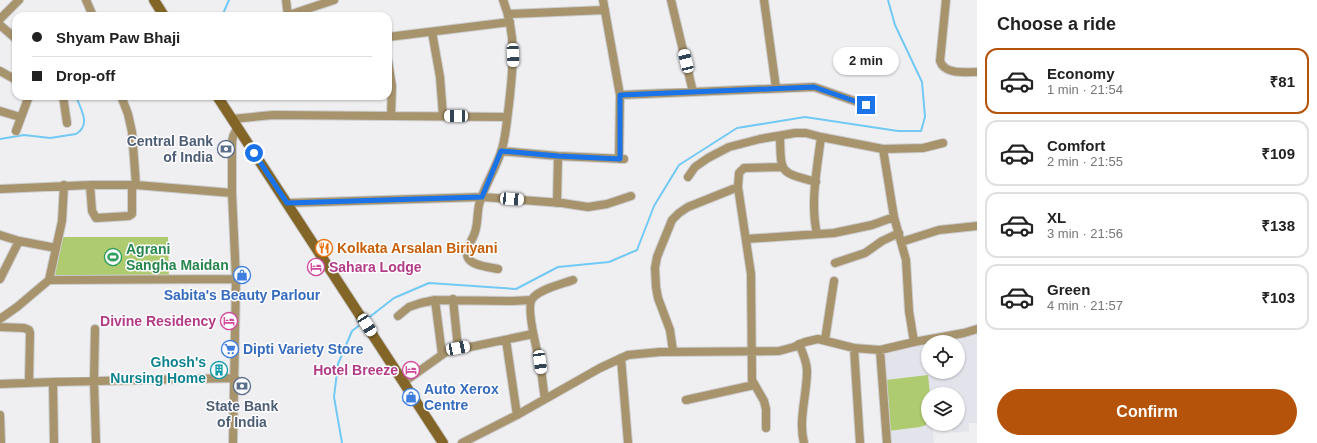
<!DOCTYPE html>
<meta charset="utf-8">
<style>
body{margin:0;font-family:Arial,sans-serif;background:#f2f2f2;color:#222;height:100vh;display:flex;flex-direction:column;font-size:15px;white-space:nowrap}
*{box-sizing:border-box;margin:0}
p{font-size:13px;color:#767676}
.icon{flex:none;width:22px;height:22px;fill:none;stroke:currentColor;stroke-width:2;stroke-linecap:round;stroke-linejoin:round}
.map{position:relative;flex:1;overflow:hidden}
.sheet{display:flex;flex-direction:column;background:#fff;width:340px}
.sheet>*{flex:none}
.hud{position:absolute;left:12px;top:12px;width:380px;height:88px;border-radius:12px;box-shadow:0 1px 3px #0004;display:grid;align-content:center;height:88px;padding:0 20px;background:#fff}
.buttons{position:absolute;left:921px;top:335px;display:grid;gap:8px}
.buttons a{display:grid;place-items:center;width:44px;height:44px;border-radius:50%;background:#fff;box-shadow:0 1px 3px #0004;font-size:20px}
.end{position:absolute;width:18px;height:18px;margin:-9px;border:5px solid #1a73e8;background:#fff;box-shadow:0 0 0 2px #fff}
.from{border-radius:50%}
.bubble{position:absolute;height:28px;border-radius:14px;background:#fff;box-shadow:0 1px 3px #0004;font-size:13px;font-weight:600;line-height:28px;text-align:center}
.car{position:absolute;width:12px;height:24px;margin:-12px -6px;border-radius:5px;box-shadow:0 0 3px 1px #0007;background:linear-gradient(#fff 24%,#345 0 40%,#fff 0 76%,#345 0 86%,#fff 0)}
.hud b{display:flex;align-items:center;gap:14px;height:38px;font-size:15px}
.hud b+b{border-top:1px solid #e0e0e0}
.hud i{width:10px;height:10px;background:#222}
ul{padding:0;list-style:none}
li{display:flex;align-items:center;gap:12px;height:66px;margin:0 8px 6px;padding:0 12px;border:2px solid #e0e0e0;border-radius:12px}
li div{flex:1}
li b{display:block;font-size:15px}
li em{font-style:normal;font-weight:600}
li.on{border-color:#b45309}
li>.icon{width:36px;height:36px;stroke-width:1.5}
h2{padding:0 20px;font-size:18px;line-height:48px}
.button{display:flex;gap:8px;margin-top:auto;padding:8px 20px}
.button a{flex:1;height:46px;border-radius:24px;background:#b45309;color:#fff;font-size:16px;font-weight:600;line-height:46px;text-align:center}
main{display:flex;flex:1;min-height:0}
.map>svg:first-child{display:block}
.built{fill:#e3e3ec}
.pitch{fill:#afcb6f}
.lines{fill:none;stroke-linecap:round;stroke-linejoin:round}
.stream{stroke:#72c9f4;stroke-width:2}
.minor-casing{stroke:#ccccce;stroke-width:10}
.secondary-casing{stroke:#ccccce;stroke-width:12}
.minor{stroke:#a7936c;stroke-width:8}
.secondary{stroke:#836627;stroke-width:10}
.route{stroke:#1a73e8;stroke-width:5}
.labels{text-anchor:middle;stroke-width:3;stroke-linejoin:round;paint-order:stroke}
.service-label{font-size:14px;font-weight:bold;fill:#4e5e75;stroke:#fdfdff;text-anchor:end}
.food-label{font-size:14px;font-weight:bold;fill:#c56008;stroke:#fdfdff;text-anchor:start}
.leisure-label{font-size:14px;font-weight:bold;fill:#27864d;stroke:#fdfdff;text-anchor:start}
.hotel-label{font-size:14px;font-weight:bold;fill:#b23c85;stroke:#fdfdff;text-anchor:end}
.shop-label{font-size:14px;font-weight:bold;fill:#366cbe;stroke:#fdfdff;text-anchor:start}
.culture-label{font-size:14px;font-weight:bold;fill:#0d838f;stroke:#fdfdff;text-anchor:end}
</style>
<main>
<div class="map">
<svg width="977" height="443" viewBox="0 0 977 443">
<rect width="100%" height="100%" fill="#efeff1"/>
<!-- built -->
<path class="built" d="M977 334V423H969V431L953 433 952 424H958V394H928V424H932L934 443H889L885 355 888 352 928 343V372H958V342H931Z"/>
<!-- pitch -->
<path class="pitch" d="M60 237H168L169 277 52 278Z
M928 375 930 394H928V416L926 425 920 427 888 431 886 380Z"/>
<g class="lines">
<!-- stream -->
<path class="stream" d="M222 16 229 0
M0 139 24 135 50 138 76 134C92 124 80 109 76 96
M367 319 394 298 429 283 516 289 558 267 609 262 637 250 654 206 679 165 737 128 805 117 898 131H921L925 117 922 82 895 25 888 0
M342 443 334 397 338 364 352 331 361 324"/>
<!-- minor casing -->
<g class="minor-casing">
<path id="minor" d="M86 0 93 16
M286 0 288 16
M603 0 620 95 619 159
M671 0 693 92
M764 0 776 88
M946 0 940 61C945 75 965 72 977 72
M509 14 605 10
M286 16 334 0
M0 19 19 0
M0 25 16 39
M432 32 440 77 443 116
M388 37 510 22
M388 61 392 86 391 116
M0 71 16 80
M620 95 814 87 866 105
M63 96 67 123
M121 96 128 114 132 132 136 185
M0 111 20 117
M232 119 273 115 507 117
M16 131 29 96
M780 136C781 174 779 172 816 182
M883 149 894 217 906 260 909 311 914 342
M501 151 558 156 624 159
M688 177 695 167 708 158 729 147 760 139 795 133H806L821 137 883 149 923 148 943 143
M90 185 92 211 96 218 129 216 132 214V185
M0 189 90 185H136L232 193
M287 203 482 197 562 203 588 207 607 204 631 196
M557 203 558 156
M817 234C810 203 817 169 821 137
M0 235 19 241 56 248
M746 239 834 233 872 225 894 217
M901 242 939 230 977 226
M835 263 865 253 882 241 899 233
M498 269C490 267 472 266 468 258 464 249 473 240 475 232 478 223 477 214 479 205 484 186 496 169 502 149 506 135 507 119 509 104 513 68 517 35 503 0
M0 279 19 241
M49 280 236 279
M453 299 458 348
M435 300 442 354
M398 316 409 307 421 303 435 300 512 301 531 300
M0 319 17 307 49 280 62 221 64 185
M0 327 24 328 29 330 30 333 29 382
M95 329 94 381 96 443
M506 340 517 415
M825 340 834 281
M799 344C803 353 807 362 807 371 807 395 798 420 804 443
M854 348 860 443
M880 350 887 443
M673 351 670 330 658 298 656 287 655 268 657 257 672 220 679 213 688 207 738 187
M621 358 628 443
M53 382 54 443
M404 382 446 352 533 334
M0 384 53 382 235 378
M545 399C543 387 542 375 540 363 537 351 526 308 532 299 539 289 562 284 573 280
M686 400 754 385
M0 415 1 443
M766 428V409L764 401 752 380 751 274 738 187 739 173 744 168 782 167
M233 443 236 279 232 193V146C232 138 233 134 238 128
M462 443 517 415 600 368 628 355 660 352 779 351 794 347 805 342 818 339 854 348 880 350 914 342 964 333 977 329"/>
</g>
<!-- secondary casing -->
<g class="secondary-casing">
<path id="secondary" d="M154 0 164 16
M217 96 443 443"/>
</g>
<!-- minor -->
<use href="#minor" class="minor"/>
<!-- secondary -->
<use href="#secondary" class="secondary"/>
</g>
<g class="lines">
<!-- route -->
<path class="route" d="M254 153 287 203 482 197 501 151 558 156 620 159V95L814 87 866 105"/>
</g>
<!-- icons -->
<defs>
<g id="bank-ring" transform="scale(0.9)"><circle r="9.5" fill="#fdfdff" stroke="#5c6f8a" stroke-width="1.5"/><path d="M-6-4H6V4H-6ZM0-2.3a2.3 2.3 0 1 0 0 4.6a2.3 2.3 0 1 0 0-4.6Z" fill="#5c6f8a"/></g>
<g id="restaurant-ring" transform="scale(0.9)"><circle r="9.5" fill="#fdfdff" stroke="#e8710a" stroke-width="1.5"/><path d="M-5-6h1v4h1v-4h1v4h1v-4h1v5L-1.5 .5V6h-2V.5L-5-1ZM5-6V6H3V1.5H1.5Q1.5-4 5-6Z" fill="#e8710a"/></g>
<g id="stadium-ring" transform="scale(0.9)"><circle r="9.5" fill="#fdfdff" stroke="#2e9e5b" stroke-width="1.5"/><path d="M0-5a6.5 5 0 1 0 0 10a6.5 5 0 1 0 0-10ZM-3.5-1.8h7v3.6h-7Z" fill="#2e9e5b"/></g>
<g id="hotel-ring" transform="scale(0.9)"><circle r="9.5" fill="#fdfdff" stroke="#d1479c" stroke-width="1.5"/><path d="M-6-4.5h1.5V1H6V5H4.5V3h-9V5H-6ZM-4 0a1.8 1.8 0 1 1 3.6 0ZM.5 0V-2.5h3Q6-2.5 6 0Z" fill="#d1479c"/></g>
<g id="shop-ring" transform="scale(0.9)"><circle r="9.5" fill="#fdfdff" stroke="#3f7fe0" stroke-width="1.5"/><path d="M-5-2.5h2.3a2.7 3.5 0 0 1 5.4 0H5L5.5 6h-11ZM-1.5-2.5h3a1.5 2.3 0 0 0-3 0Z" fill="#3f7fe0"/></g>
<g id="supermarket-ring" transform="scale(0.9)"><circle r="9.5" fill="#fdfdff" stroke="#3f7fe0" stroke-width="1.5"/><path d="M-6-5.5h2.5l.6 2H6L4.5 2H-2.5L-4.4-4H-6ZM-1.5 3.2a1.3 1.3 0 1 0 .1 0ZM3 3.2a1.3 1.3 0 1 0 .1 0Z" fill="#3f7fe0"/></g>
<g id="building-ring" transform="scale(0.9)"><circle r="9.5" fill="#fdfdff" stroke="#0f9aa8" stroke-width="1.5"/><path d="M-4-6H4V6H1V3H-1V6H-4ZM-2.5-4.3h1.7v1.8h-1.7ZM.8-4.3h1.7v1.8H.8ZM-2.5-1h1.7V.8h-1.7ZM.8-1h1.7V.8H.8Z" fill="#0f9aa8"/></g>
</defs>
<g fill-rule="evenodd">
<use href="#bank-ring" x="226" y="149"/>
<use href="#restaurant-ring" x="324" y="248"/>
<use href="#stadium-ring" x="113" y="257"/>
<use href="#hotel-ring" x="316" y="267"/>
<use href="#shop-ring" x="242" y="275"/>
<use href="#hotel-ring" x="229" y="321"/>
<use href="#supermarket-ring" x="230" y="349"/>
<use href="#building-ring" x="219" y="370"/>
<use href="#hotel-ring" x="411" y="370"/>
<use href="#bank-ring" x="242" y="386"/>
<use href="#shop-ring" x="411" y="397"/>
</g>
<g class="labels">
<!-- service labels -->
<g class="service-label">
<text x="213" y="146">Central Bank<tspan x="213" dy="16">of India</tspan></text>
<text x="242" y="411" text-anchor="middle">State Bank<tspan x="242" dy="16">of India</tspan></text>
</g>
<!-- food labels -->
<g class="food-label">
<text x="337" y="253">Kolkata Arsalan Biriyani</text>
</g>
<!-- leisure labels -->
<g class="leisure-label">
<text x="126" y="254">Agrani<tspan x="126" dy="16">Sangha Maidan</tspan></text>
</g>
<!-- hotel labels -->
<g class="hotel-label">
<text x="329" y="272" text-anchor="start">Sahara Lodge</text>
<text x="216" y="326">Divine Residency</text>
<text x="398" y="375">Hotel Breeze</text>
</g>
<!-- shop labels -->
<g class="shop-label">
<text x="242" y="300" text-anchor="middle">Sabita's Beauty Parlour</text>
<text x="243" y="354">Dipti Variety Store</text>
<text x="424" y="394">Auto Xerox<tspan x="424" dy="16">Centre</tspan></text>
</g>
<!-- culture labels -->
<g class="culture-label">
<text x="206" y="367">Ghosh's<tspan x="206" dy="16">Nursing Home</tspan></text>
</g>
</g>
</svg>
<div class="buttons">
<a><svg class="icon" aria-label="locate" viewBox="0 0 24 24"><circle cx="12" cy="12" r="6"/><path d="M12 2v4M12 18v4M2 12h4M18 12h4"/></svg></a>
<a><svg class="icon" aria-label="layers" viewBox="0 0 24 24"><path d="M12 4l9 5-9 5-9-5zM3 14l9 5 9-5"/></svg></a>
</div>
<i class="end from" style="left:254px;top:153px"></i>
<i class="end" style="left:866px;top:105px"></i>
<div class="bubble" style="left:833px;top:47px;width:66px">2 min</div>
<i class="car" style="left:513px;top:55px;rotate:178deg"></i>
<i class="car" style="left:686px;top:61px;rotate:346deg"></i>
<i class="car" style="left:456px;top:116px;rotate:270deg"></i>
<i class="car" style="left:512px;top:199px;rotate:94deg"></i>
<i class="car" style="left:367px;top:325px;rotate:147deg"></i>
<i class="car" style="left:458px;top:348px;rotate:79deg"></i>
<i class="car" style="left:540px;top:362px;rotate:172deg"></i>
<div class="hud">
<b><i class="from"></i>Shyam Paw Bhaji</b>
<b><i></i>Drop-off</b>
</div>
</div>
<section class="sheet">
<h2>Choose a ride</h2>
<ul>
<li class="on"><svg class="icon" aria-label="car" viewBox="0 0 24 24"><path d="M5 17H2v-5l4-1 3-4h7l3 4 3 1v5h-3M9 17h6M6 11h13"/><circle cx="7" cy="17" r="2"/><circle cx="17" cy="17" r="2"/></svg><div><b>Economy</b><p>1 min · 21:54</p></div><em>₹81</em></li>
<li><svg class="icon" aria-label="car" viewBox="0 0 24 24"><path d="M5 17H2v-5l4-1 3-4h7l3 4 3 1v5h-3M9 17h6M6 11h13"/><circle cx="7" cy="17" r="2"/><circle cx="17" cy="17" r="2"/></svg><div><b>Comfort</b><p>2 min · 21:55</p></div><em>₹109</em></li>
<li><svg class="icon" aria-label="car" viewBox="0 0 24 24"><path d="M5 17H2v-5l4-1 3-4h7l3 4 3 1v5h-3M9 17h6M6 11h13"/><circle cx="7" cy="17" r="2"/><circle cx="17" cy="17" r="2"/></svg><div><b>XL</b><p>3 min · 21:56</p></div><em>₹138</em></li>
<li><svg class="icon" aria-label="car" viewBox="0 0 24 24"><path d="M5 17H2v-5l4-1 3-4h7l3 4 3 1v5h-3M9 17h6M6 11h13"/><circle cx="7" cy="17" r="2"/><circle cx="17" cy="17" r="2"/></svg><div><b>Green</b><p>4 min · 21:57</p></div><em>₹103</em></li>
</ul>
<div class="button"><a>Confirm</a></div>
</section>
</main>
